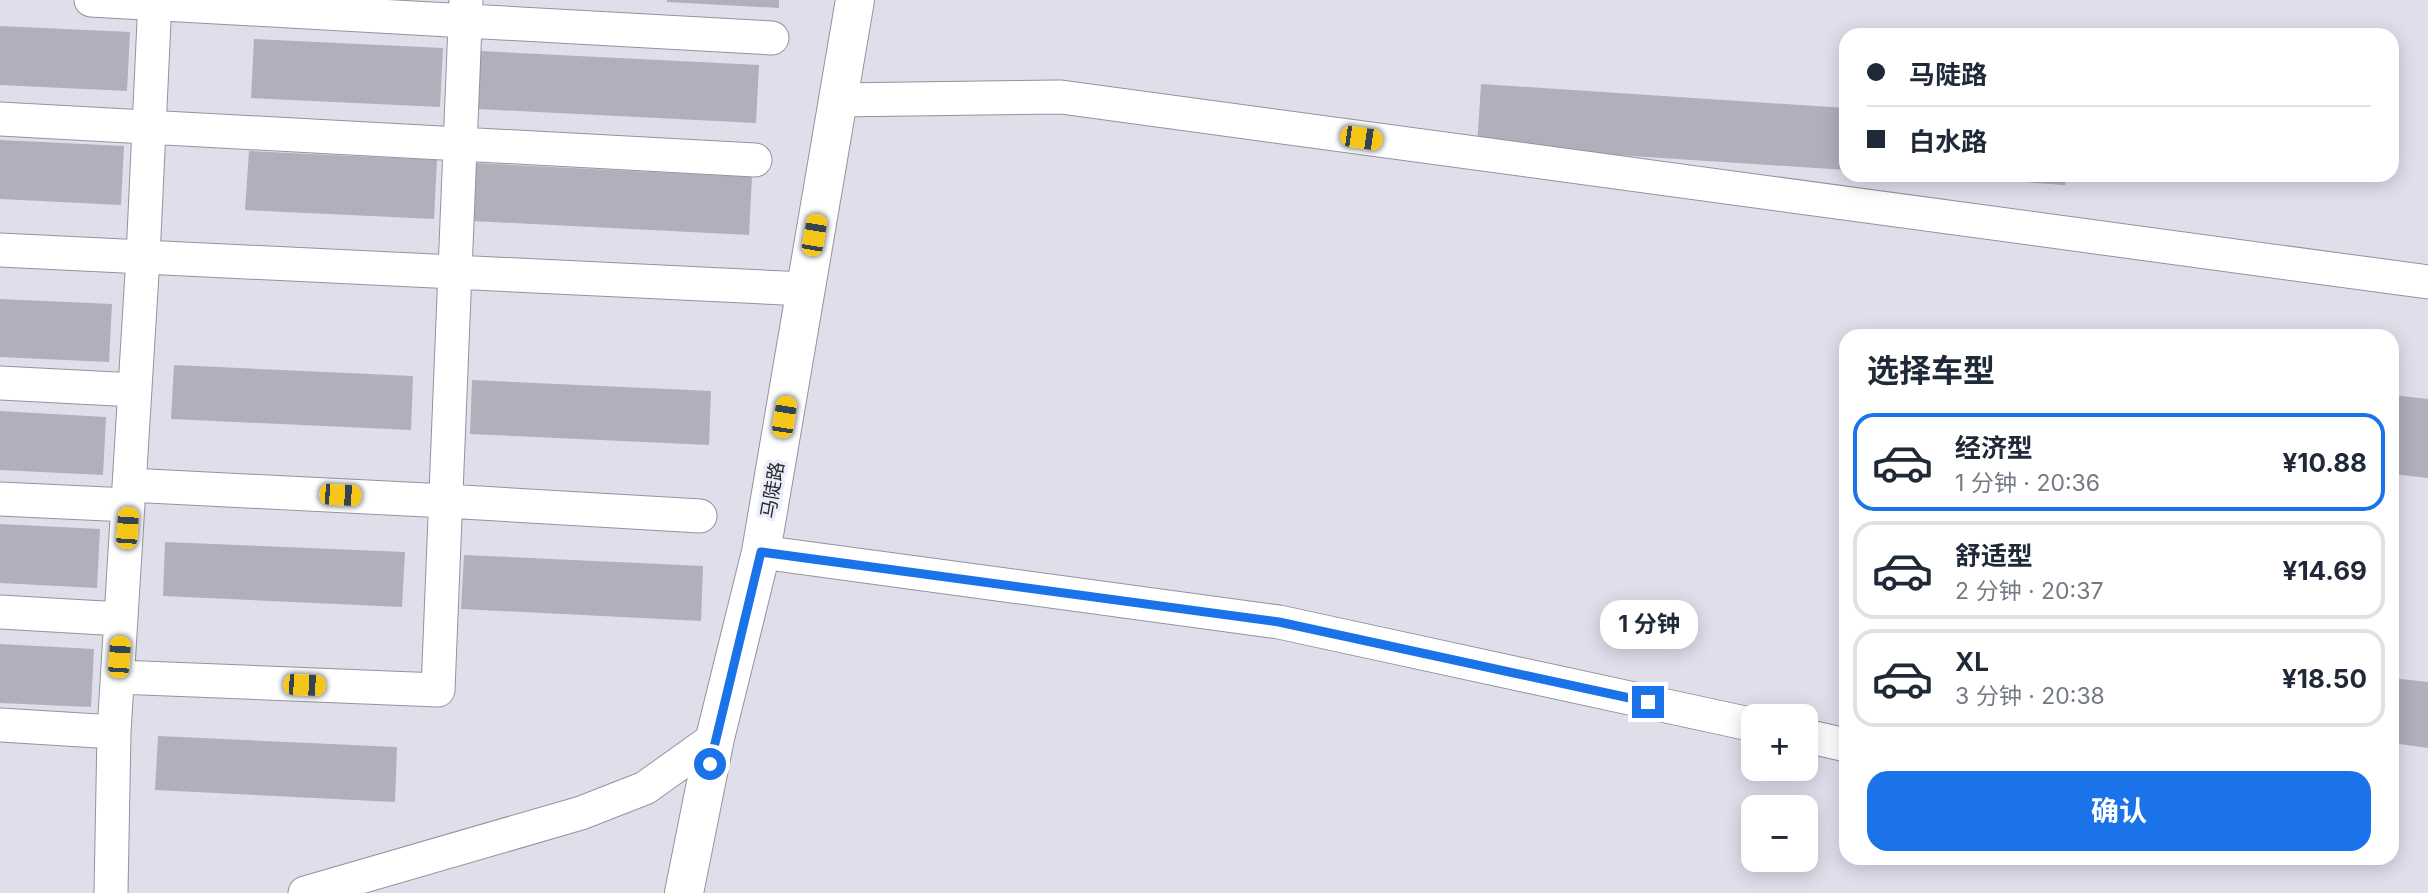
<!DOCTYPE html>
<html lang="zh">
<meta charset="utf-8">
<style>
body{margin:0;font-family:Inter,"Noto Sans SC",sans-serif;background:#f2f2f3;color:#1f2937;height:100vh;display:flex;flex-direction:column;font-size:26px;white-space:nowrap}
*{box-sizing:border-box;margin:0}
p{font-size:23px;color:#747a83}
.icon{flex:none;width:38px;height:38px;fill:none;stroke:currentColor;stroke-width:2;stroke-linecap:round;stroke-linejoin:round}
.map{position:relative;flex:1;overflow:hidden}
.side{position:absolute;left:1839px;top:329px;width:560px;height:536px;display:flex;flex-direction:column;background:#fff;border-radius:21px;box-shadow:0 4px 18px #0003}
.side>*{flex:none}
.top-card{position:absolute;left:1839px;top:28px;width:560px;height:154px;border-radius:21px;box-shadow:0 4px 18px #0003;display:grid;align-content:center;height:154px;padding:0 28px;background:#fff}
.controls{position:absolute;left:1741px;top:704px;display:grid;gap:14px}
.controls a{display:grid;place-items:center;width:77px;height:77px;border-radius:14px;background:#fff;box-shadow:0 4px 18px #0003;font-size:35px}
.end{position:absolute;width:32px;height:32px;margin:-16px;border:9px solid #1a73e8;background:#fff;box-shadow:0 0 0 4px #fff}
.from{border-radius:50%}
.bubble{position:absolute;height:49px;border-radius:21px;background:#fff;box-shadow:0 4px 18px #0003;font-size:23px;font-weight:700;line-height:49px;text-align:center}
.car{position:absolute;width:21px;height:42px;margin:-21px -10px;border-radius:9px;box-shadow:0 0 5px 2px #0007;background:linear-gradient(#f5c518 24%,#345 0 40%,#f5c518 0 76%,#345 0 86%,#f5c518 0)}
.top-card b{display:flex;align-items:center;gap:24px;height:66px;font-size:26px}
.top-card b+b{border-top:2px solid #e0e1e3}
.top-card i{width:18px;height:18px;background:#1f2937}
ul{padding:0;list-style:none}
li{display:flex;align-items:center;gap:21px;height:98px;margin:0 14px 10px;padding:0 14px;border:4px solid #e0e1e3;border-radius:21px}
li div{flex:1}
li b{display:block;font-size:26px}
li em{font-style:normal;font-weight:700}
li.current{border-color:#1a73e8}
li>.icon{width:63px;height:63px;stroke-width:1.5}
h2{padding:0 28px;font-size:32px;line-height:84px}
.action{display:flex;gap:14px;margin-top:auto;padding:14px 28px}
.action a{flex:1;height:80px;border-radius:21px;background:#1a73e8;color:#fff;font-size:28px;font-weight:700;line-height:80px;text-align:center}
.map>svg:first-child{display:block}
.building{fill:#b0b0bd}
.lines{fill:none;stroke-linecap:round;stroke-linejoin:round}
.street-casing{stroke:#93939f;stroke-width:35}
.secondary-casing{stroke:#93939f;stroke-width:40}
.street{stroke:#fff;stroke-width:33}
.secondary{stroke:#fff;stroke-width:38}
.route{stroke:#1a73e8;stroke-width:9}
.labels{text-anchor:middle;stroke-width:7;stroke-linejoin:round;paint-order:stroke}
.street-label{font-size:19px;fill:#292a2e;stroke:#ecedfa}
</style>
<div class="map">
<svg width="2428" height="893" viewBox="0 0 2428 893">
<rect width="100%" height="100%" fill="#dfdfec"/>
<!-- building -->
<path class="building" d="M667 0H779V8L667 2Z
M0 26 130 32 127 91 0 85Z
M254 39 443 48 440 107 251 98Z
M480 51 759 65 756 123 477 109Z
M1481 84 1846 108V170L1477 146Z
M0 140 124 146 121 205 0 199Z
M249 151 437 160 434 219 245 210Z
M474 163 752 177 749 235 471 221Z
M1950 175H2066L2065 185 1950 177Z
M0 299 112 304 109 362 0 357Z
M174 365 413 376 411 430 171 419Z
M472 380 711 391 709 445 470 434Z
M2392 395 2428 399V478L2392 474Z
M0 411 106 417 103 475 0 470Z
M0 524 100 529 97 588 0 583Z
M165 542 405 552 402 607 163 596Z
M464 555 703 566 701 621 461 609Z
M0 644 94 649 91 707 0 703Z
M2392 678 2428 682V748L2392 743Z
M158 736 397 747 395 802 155 790Z"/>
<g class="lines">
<!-- street casing -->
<g class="street-casing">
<path id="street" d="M91 0 772 38
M837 100 1061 97 2428 282
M0 119 755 160
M0 250 805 289
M0 383 135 390
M129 485 446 501 700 516
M0 499 128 505
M761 552 1279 622 1754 725
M0 612 121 619
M118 677 438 690 466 0
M0 725 114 732 111 893
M114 732 143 257 155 0
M1806 736 1846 745
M305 893 581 813 645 788 715 738"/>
</g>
<!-- secondary casing -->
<g class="secondary-casing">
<path id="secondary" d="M684 893 715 738 761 552 855 0"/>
</g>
<!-- street -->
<use href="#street" class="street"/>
<!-- secondary -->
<use href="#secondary" class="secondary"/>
</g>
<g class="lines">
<!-- route -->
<path class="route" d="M710 764 761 552 1279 622 1648 702"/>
</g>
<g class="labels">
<!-- street labels -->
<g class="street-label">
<text transform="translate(772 490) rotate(-80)" y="7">马陡路</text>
</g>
</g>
</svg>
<div class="controls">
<a>+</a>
<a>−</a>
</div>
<i class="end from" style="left:710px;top:764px"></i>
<i class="end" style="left:1648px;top:702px"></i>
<div class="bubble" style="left:1600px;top:600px;width:98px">1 分钟</div>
<i class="car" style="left:1361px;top:138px;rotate:98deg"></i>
<i class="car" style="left:814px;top:235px;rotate:10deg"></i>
<i class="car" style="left:784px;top:417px;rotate:9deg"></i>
<i class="car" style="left:340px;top:495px;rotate:93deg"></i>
<i class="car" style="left:127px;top:528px;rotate:4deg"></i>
<i class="car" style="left:119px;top:657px;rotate:4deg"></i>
<i class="car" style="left:304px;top:685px;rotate:92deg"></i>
<div class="top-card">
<b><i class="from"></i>马陡路</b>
<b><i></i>白水路</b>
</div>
<section class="side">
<h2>选择车型</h2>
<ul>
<li class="current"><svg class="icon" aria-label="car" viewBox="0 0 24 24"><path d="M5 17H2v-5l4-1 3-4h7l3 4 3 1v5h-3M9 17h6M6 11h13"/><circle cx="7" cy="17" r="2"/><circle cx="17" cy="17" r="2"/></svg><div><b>经济型</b><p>1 分钟 · 20:36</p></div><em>¥10.88</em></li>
<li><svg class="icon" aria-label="car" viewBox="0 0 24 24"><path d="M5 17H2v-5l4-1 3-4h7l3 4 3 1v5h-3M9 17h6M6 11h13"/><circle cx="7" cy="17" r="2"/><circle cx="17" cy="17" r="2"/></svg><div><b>舒适型</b><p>2 分钟 · 20:37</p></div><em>¥14.69</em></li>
<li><svg class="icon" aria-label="car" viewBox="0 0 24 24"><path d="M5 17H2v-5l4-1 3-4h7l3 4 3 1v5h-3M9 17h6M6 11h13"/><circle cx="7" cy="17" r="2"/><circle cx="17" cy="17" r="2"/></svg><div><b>XL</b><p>3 分钟 · 20:38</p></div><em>¥18.50</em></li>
</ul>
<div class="action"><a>确认</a></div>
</section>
</div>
